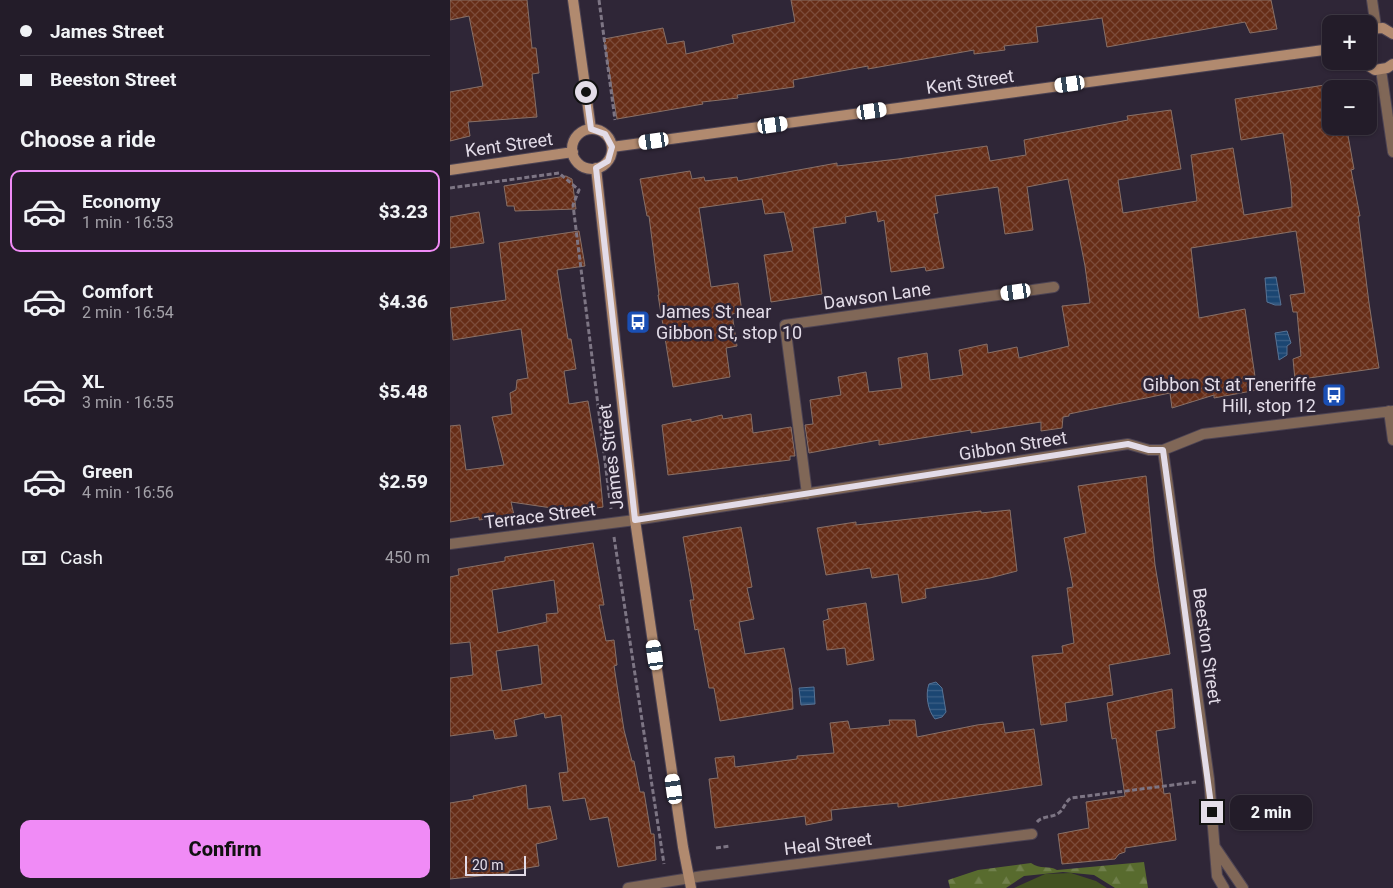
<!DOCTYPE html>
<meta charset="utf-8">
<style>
body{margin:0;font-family:Roboto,sans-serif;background:#2f2935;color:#f1f3f6;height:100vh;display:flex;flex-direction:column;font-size:19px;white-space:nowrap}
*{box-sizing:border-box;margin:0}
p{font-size:16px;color:#a3a1a8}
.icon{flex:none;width:28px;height:28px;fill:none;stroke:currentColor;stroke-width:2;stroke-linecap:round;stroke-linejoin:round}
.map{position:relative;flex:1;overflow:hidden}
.panel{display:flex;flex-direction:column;background:#231c29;width:450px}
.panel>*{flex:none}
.top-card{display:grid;align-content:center;height:110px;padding:0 20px;background:#231c29}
.tools{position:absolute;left:872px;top:15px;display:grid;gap:10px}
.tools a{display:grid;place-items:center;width:55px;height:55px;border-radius:10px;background:#231c29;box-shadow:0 1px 4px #0004,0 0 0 1px #403a46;font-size:25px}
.scale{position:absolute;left:15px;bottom:12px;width:61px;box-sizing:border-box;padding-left:5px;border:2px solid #e3dce8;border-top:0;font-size:14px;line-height:18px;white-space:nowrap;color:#e3dce8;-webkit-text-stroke:4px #2f2637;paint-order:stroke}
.end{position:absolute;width:22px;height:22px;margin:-11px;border:6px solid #e3dce8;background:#111;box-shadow:0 0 0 2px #111}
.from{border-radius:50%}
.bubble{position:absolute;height:35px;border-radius:10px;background:#231c29;box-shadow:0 1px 4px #0004,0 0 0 1px #403a46;font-size:16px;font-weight:800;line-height:35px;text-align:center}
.car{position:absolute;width:15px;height:30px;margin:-15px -8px;border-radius:6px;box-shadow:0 0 4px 1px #0007;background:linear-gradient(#fff 24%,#345 0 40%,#fff 0 76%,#345 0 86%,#fff 0)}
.top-card b{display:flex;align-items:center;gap:18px;height:48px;font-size:19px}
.top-card b+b{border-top:1px solid #403a46}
.top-card i{width:12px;height:12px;background:#f1f3f6}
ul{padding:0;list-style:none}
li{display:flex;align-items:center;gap:15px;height:82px;margin:0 10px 8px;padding:0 10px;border:2px solid transparent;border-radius:10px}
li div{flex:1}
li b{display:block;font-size:19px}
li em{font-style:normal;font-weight:800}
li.current{border-color:#f08bf6}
li>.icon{width:45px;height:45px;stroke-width:1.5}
h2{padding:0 20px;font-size:22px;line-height:60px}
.pay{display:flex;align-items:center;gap:12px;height:55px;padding:0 20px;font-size:19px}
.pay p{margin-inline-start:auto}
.action{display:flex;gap:10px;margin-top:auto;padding:10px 20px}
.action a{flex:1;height:58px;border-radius:10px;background:#f08bf6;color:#111;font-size:20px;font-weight:800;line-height:58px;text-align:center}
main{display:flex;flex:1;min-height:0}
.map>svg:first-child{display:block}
.grass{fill:#435221}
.forest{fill:url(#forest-firs)}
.water{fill:url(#water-rules);stroke:#577395}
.building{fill:url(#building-cross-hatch);stroke:#887067;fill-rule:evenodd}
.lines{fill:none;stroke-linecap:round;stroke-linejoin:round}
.street-casing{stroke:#4c4353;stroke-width:12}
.secondary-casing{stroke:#4c4353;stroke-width:12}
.path{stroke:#7d7584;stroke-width:3;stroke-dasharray:5 2.5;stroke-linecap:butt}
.street{stroke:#806757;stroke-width:10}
.secondary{stroke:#b18a6f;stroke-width:10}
.route{stroke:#e3dce8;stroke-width:6}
.labels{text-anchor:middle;stroke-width:5;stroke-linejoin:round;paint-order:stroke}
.street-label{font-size:18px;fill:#e3dce8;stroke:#2f2637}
.poi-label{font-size:18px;fill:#e3dce8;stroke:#2f2637;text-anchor:start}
</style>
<main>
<section class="panel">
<div class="top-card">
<b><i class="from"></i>James Street</b>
<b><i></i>Beeston Street</b>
</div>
<h2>Choose a ride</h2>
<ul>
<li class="current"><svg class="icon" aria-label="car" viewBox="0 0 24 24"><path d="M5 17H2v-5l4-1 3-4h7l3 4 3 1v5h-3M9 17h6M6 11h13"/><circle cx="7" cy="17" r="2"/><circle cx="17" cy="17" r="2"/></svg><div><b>Economy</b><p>1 min · 16:53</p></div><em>$3.23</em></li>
<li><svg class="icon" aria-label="car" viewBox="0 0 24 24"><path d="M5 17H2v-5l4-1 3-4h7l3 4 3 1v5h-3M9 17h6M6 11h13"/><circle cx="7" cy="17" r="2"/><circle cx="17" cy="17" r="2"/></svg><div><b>Comfort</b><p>2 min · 16:54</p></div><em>$4.36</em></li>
<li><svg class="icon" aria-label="car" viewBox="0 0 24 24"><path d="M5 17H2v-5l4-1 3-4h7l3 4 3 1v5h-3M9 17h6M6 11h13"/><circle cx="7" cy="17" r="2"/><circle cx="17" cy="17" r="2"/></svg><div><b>XL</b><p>3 min · 16:55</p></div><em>$5.48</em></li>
<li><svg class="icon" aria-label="car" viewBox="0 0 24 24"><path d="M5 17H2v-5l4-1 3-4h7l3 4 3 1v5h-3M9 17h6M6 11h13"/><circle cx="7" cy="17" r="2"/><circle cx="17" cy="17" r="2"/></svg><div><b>Green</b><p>4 min · 16:56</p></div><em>$2.59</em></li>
</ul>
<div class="pay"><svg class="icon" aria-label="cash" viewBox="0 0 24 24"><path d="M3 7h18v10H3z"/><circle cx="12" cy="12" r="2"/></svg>Cash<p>450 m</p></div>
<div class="action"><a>Confirm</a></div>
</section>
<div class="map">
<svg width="943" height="888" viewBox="0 0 943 888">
<defs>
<pattern id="forest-firs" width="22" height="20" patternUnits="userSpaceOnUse" patternTransform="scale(1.25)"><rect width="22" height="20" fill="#586b2e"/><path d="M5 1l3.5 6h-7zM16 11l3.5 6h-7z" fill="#70804c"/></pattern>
<pattern id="water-rules" width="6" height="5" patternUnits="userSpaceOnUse" patternTransform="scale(1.25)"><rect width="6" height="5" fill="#1b4672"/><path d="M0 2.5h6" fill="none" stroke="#3c6086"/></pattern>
<pattern id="building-cross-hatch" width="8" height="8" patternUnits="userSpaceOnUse" patternTransform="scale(1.25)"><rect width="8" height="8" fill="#662d17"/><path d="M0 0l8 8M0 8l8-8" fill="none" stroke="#7c4b39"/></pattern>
</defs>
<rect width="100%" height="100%" fill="#2f2637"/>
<!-- grass -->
<path class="grass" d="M621 873 646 881 657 888H564L595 874Z"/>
<!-- forest -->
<path class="forest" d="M694 862 698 888H665L644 875 613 872 574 876 556 888H500L498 880 528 870 581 863C590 870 599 865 607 870Z"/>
<!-- water -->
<path class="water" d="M826 277 831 305H825L817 302 815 278Z
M837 331 841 343 837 346V355L829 360 825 333Z
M486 682 492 688 496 712 492 717 485 719C478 711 475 695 479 684Z
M364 687 365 704 351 705 349 688Z"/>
<!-- building -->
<path class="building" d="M0 0H77L82 48H86L89 73 82 74 87 117 18 122 20 136 0 141V92L33 86 19 16 0 20Z
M341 0H821L827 29 800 33 795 22 657 47 652 18 586 27 588 42 554 46 555 50 524 54V50L418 69V66L343 80 344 87 287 95 288 98 252 102 253 104 167 119 154 39 213 28 217 44 234 41 236 54 284 43 282 35 345 22Z
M881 84V133L897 130 904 169 901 170 910 216H908L919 303 929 368 845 380 843 359 851 356 847 312H843L840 295 855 293 846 231 741 248 749 318 795 309 807 390 764 398V395L722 408 720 393 619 414V416L613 417 612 428 591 431V422L521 433V430L429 445V440L359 453 355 425 363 424 360 400 391 395 388 377 416 372 419 392 452 388 448 358 477 353 480 380 513 375 509 350 537 344 538 353 567 347 569 358 619 346 612 306 640 303 635 266 618 179 577 187 583 230 555 234 548 187 485 196 488 213 484 214 494 268 476 271 475 267 441 272 434 220 428 222 426 211 395 217 396 223 363 228 372 294 321 302 314 255 343 251 334 212 315 214 312 199 249 208 261 287 288 283 292 312 282 314 287 346 276 348 280 377 223 387 208 295H209L199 216H197L190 179 240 171 242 179 254 177 255 181 287 177 288 181 387 163V166L448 159 537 146 540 161 576 155 574 140 678 120 677 116 721 110 731 169 668 180 673 213 747 201 741 155 783 148 794 215 842 207 841 186 833 133 791 140 785 99Z
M116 176 122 179 126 209 65 211 64 206H57L54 186Z
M29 212 34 243 0 248V217Z
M129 231 135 266 107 270 118 339H121L126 369 114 371 119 404 138 401 149 465 153 507 104 514 102 508 61 502 64 515 29 520V517L0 522V426L10 425 16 470 54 465 42 417 62 414 60 393 66 390 67 380 78 378 71 329 3 340 0 308 56 300 49 243Z
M301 414 303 433 341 427 345 456H340V460L218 475 212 425 241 419V422L272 415 273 419Z
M696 476 705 565 720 654 659 665 663 695 615 703 617 721 591 725 582 656 613 653 612 646 624 643 617 588 623 587 614 538 636 533 628 486Z
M560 510 567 571 540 578 475 589 476 598 452 603 448 574 422 578 420 568 376 575 367 528 406 522V525L531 511V513Z
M291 527 302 587 297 588 304 619 289 622 295 654 334 648 342 689 343 709 270 721 264 688H259L248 629 245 630 240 600H244L233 537Z
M143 543 154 605H149L156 641 164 640 167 665 164 666 174 730 182 761H184L190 792H194L201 834H204L206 860 168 867 158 817 140 820 135 798 113 801 109 773 118 772 111 715 95 718 94 713 64 720 67 736 45 739 43 730 0 736V678L23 675 20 642 0 644V577L9 575 8 569 55 561V557ZM104 580 108 613 96 614 97 622 48 633 42 590ZM88 645 92 684 52 691 46 651Z
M416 603 424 660 397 665 395 648 377 650 373 621 379 619 377 609Z
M722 689 725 728 706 731 714 794 720 793 726 840 675 848V852L669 854 665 859 612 864 608 834 639 828 636 802 675 796 666 738 662 739 657 703Z
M439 720H465L467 737 527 725 553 722 555 733 584 729 592 785 448 807V803L381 810 382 820 356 825 355 816 265 828 259 779 268 778 265 758 284 756 285 767 347 759V756L384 753 380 723 398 721 400 729 440 725Z
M76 785 78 809 100 806 107 839 86 844 89 866 59 871V873L0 879V803L24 799 23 796Z"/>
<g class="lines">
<!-- street casing -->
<g class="street-casing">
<path id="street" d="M922 0 926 27
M931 70 943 152
M939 411 943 440
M713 450 759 779 767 876 774 888
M357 494 335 325 604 287
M0 544 185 520 678 444 699 450H713L753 434 943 411
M765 847 793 888
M178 888 253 876 582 834"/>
</g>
<!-- secondary casing -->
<g class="secondary-casing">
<path id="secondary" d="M123 0 141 129
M919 29 933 28 943 34
M911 61 925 70 937 68 943 64
M122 149a20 20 0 1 1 40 0a20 20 0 1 1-40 0Z
M162 147 881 49
M146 168 185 520 233 847 241 888
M0 170 123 152"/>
</g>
<!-- path -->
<path class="path" d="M149 0 165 120
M0 188 109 173 129 190 123 205 161 509
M164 537 214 864
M587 822C593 815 604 818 610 812 615 807 615 802 621 798L746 782
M266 848 280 846"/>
<!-- street -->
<use href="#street" class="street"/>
<!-- secondary -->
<use href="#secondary" class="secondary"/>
</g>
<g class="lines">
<!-- route -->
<path class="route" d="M136 92 141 129 155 134 162 147 158 161 146 168 185 520 678 444 699 450H713L762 812"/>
</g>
<!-- icons -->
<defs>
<g id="bus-square" transform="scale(1.25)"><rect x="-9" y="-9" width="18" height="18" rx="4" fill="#1a4fb4" stroke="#2f2637"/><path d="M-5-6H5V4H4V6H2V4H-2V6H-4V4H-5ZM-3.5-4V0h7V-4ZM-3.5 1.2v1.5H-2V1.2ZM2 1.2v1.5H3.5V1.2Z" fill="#fff"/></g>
</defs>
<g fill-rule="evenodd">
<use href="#bus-square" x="188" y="322"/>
<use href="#bus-square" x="884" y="395"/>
</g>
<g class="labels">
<!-- street labels -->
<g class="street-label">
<text transform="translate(520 82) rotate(-8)" y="6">Kent Street</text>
<text transform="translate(59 145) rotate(-8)" y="6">Kent Street</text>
<text transform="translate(427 296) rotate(-8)" y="6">Dawson Lane</text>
<text transform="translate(563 446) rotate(-9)" y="6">Gibbon Street</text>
<text transform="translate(161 457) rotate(-97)" y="6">James Street</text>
<text transform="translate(90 516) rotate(-7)" y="6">Terrace Street</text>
<text transform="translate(757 646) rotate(82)" y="6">Beeston Street</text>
<text transform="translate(378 844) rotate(-7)" y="6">Heal Street</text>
</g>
<!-- poi labels -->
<g class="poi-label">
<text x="206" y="318">James St near<tspan x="206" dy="21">Gibbon St, stop 10</tspan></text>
<text x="866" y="391" text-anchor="end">Gibbon St at Teneriffe<tspan x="866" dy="21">Hill, stop 12</tspan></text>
</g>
</g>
</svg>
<div class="tools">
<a>+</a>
<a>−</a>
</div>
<div class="scale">20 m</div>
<i class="end from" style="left:136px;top:92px"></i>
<i class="end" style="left:762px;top:812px"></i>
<div class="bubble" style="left:780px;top:795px;width:82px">2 min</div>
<i class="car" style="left:620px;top:84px;rotate:262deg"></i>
<i class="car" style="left:422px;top:111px;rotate:82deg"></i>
<i class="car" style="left:323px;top:125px;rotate:82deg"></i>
<i class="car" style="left:204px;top:141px;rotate:262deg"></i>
<i class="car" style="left:566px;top:292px;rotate:262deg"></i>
<i class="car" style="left:205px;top:655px;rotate:352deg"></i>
<i class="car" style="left:224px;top:789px;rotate:352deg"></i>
</div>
</main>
